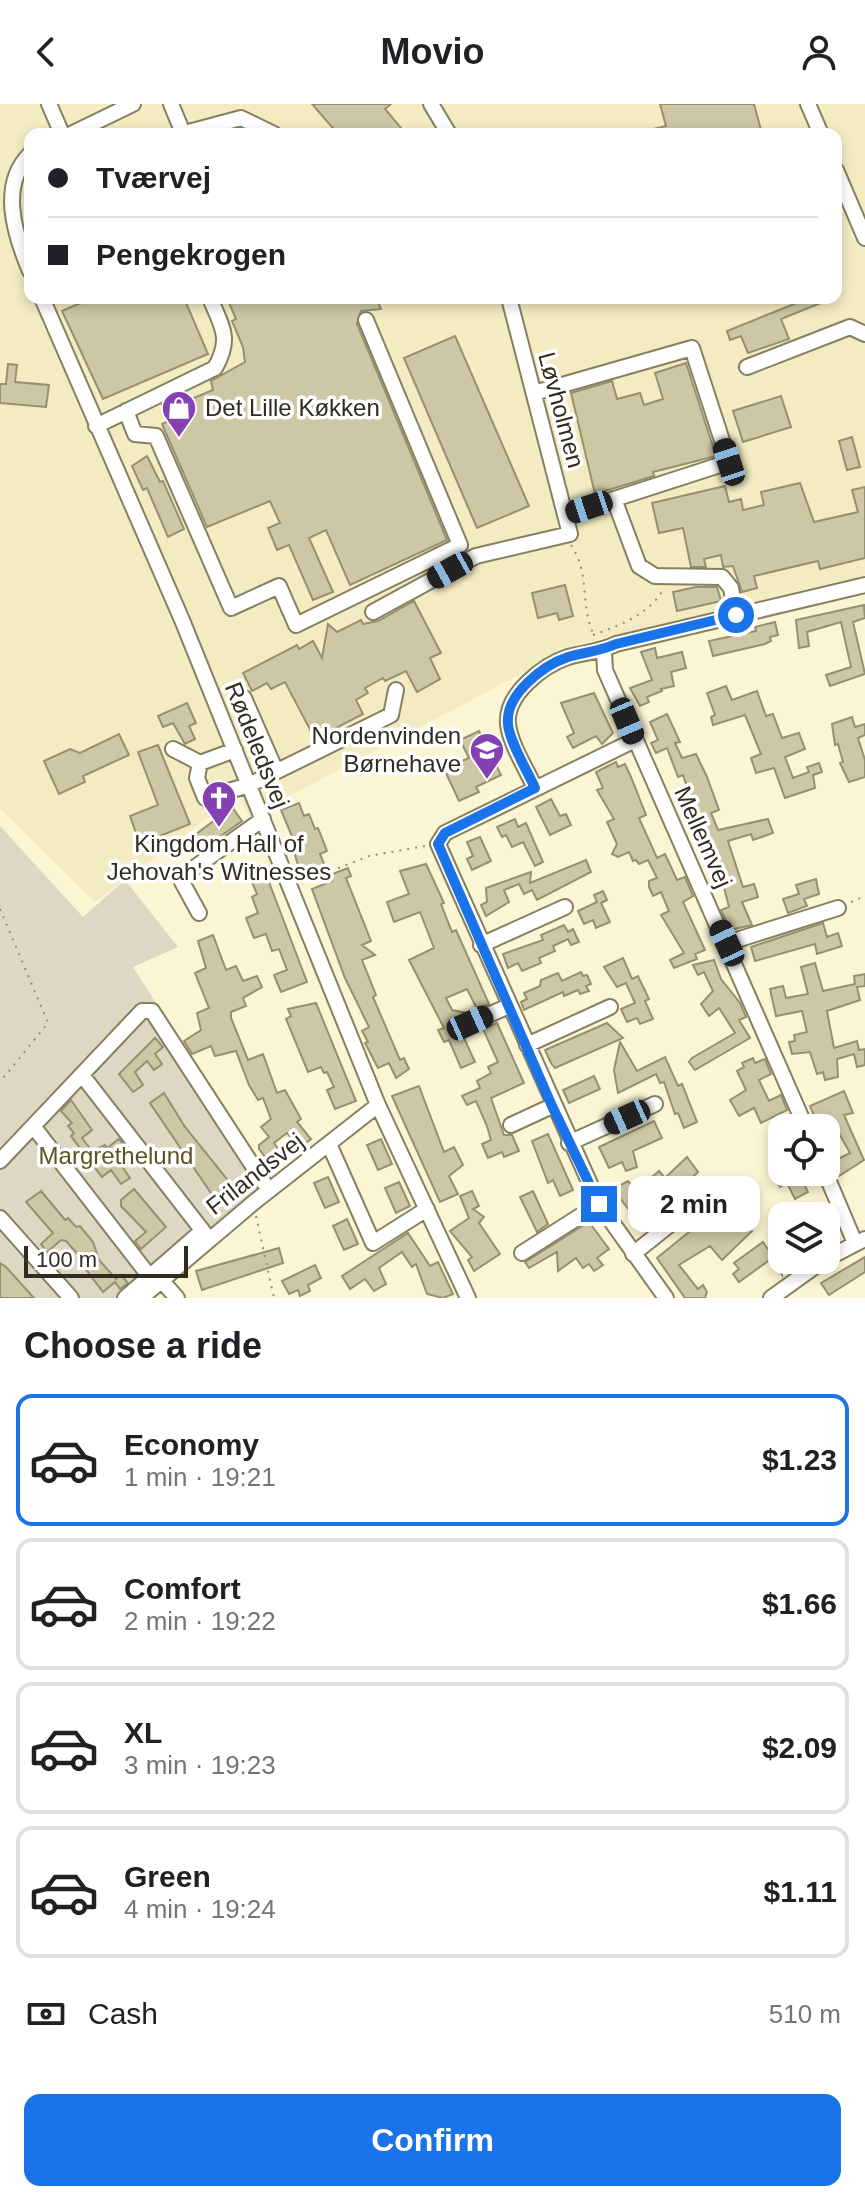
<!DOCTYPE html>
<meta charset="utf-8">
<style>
body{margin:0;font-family:Arial,sans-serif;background:#f2f2f2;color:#202124;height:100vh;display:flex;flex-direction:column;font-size:30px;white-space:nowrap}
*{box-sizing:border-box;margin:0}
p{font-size:26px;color:#757577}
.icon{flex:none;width:44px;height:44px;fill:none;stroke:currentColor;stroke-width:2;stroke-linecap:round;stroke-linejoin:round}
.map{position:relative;height:1194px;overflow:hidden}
.sheet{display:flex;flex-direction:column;background:#fff;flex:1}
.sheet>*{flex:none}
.hud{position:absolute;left:24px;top:24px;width:818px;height:176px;border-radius:16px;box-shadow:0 4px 12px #0003;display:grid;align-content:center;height:176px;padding:0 24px;background:#fff}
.tools{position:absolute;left:768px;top:1010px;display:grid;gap:16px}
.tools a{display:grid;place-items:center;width:72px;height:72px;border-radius:16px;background:#fff;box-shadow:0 4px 12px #0003;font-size:40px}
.scale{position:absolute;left:24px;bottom:20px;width:164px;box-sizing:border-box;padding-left:8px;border:4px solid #302d20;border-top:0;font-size:22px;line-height:28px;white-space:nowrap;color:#302d20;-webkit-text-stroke:6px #fff;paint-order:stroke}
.end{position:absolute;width:36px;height:36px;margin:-18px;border:10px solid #1a73e8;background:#fff;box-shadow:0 0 0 4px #fff}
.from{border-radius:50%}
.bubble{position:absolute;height:56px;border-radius:16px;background:#fff;box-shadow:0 4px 12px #0003;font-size:26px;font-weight:800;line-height:56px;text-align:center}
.car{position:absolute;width:24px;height:48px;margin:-24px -12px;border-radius:10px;box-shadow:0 0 6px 2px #0007;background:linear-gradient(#222 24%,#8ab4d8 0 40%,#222 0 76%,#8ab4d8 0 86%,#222 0)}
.hud b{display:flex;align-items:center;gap:28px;height:76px;font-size:30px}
.hud b+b{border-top:2px solid #e0e0e0}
.hud i{width:20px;height:20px;background:#202124}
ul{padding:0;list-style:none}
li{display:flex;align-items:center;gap:24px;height:132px;margin:0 16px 12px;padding:0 8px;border:4px solid #e0e0e0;border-radius:16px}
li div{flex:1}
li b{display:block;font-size:30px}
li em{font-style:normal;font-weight:800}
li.on{border-color:#1a73e8}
li>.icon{width:72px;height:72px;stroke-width:1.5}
h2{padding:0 24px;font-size:36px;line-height:96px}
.pay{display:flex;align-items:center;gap:20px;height:88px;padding:0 24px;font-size:30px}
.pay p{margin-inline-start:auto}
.action{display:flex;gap:16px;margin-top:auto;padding:16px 24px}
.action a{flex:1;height:92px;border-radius:16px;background:#1a73e8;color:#fff;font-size:32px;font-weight:800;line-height:92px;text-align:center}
header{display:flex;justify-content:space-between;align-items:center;height:104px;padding:0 24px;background:#fff;font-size:36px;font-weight:800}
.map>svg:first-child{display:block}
.built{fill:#f3ebc1;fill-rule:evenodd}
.green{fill:#dcd8c3}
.building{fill:#cec7a6;stroke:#969070;stroke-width:2}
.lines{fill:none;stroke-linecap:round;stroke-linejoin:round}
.minor-casing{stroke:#868061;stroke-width:18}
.path{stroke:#938f78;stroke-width:2;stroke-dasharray:2 6;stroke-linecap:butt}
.minor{stroke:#fff;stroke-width:14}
.route{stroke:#1a73e8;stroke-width:10}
.labels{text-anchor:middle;stroke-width:7;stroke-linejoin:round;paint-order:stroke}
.poi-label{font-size:24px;fill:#302d20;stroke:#fff;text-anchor:start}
.street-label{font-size:24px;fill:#302d20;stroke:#fff}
.park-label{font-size:24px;fill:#5d5321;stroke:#fff}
</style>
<header><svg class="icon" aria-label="back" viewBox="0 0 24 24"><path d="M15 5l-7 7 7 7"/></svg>Movio<svg class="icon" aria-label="person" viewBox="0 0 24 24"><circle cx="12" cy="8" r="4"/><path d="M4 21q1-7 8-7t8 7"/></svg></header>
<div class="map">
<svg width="865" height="1194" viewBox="0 0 865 1194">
<rect width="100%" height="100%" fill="#fbf5d3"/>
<!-- built -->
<path class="built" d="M0 0H865V471L578 540 249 713 238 691 95 798 0 705ZM30 30H836V194H30Z"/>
<!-- green -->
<path class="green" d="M0 722 83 813 125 776 178 843 133 863 269 1076 130 1194H0Z"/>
<!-- building -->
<path class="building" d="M312 0H391L385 5 406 30H338Z
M660 0H754L762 30H646L645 27 666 22Z
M84 194H184L208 250 103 295 62 207 85 197Z
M227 194H376L381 205 361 207 357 220 447 436 350 481 326 426 309 434 333 488 313 496 289 441 277 446 268 424 280 419 270 397 207 423 162 320 169 317 162 301 174 295 177 301 213 286 211 277 245 258 243 243 232 217 236 215Z
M809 194H833L781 215 789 235 748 249 741 232 730 236 727 227Z
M455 232 529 402 477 424 404 254Z
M686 259 716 352 653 368 654 372 595 390 571 289 612 277 617 295 640 289 644 301 663 295 655 269Z
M8 260 17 261 15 278 49 281 46 303 0 299V280H6Z
M781 292 791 323 743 338 733 307Z
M852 333 860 363 847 366 839 337Z
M147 352 160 378 163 377 184 425 168 433 147 384 143 386 132 362Z
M800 379 814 418 858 408 852 386 865 383V454L820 465 818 457 754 472 757 484 742 488 733 462 723 463 721 451 704 455 706 463H691L683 424 659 429 652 399 725 382 729 398 741 395 743 406 764 401 761 388Z
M565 481 573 512 559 516 557 509 538 514 532 489Z
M696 483H717L721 497 677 507 673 488Z
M414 497 441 549 430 554 440 575 417 588 406 567 385 577 383 574 365 584 368 589 356 596 363 610 315 635 285 578 271 585 267 579 252 587 243 569 297 541 299 545 313 537 322 554 328 520 337 528 361 516 363 520 378 517Z
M864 501 865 514 853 518 865 570 830 582 826 571 851 563 841 518 807 528 809 542 799 544 796 516Z
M775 518 778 531 770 533 771 537 765 540 713 552 709 537 756 527 755 523Z
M655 544 657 554 682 548 686 564 671 568 674 582 661 585 662 587 647 593 649 598 640 602 630 584 652 576 641 548Z
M726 582 732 596 757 587 766 612 773 610 782 634 799 629 805 645 785 653 793 674 809 668 807 663 819 659 822 668 813 671 815 684 785 694 774 664 756 669 751 654 761 650 745 611 713 621 711 613 715 611 707 589Z
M594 589 613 629 602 640 596 632 573 644 567 633 574 629 561 599Z
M187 599 196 619 189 622 195 635 185 640 173 619 163 623 158 612Z
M667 610 680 638 675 639 682 654 696 650 707 673 719 706 711 709 718 726 768 715 773 729 753 736 751 730 728 737 743 783 754 780 758 793 742 798 752 821 730 826 721 806 729 803 720 768 703 722 695 725 691 715 697 713 683 671 678 673 667 644 656 649 651 639 658 636 650 618Z
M852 613 855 623 865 620V631L858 634 865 656V673L849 678 840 659 843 658 838 640 835 641 832 620Z
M479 627 501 671 476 683 479 688 459 697 444 665 469 654 460 636Z
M119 630 129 651 83 672 85 678 59 690 44 657 70 645 80 649Z
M158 641 190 720 140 740 130 712 158 701 138 648Z
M616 658 618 663 625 660 631 673 646 711 639 714 657 754 665 750 677 776 685 773 693 792 683 798 705 846 695 850 697 855 674 864 670 856 684 849 661 811 669 807 661 788 653 792 649 783V777L657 774 648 756 639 760 636 756 633 757 629 748 618 753 612 750 617 740 607 718 614 715 597 686 603 684 596 668Z
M551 695 560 712 566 710 571 721 550 731 536 703Z
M299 699 304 712 309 710 315 725 318 724 327 747 320 750 325 762 301 771 295 751 299 749 281 706Z
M232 703 242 717 204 744 195 731Z
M515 715 518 723 526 719 543 758 535 762 523 738 512 743 506 731 502 733 497 723Z
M480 733 491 757 472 766 467 755 473 752 467 738Z
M586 756 591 768 537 796 532 786 524 790 519 780 504 786 509 798 486 812 481 801 487 798 486 784 531 768 530 779Z
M426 760 444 799 441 800 452 828 456 826 489 900 477 905 467 885 446 894 452 906 467 909 460 917 464 926 479 927 464 934 475 958 461 964 449 936 444 938 438 926 444 924 409 856 434 844 420 808 394 818 387 798 409 790 400 767Z
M348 764 351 772 346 774 371 837 362 841 375 851 362 856 376 891 373 893 400 956 404 954 409 965 396 974 389 959 378 964 365 939 368 938 362 927 369 923 345 874 312 785 332 777 330 771Z
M264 765 307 878 281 888 274 871 287 866 279 845 272 847 266 830 254 834 246 814 258 809 252 793 257 790 249 771Z
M816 775 819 790 804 795 807 802 788 809 783 795 799 790 796 781Z
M603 787 607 796 601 799 610 818 596 824 593 816 584 820 578 807 597 798 594 791Z
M823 819 827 833 838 829 842 842 817 850 815 840 755 857 751 843Z
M564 821 568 828 573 825 579 838 571 841 568 835 553 842 555 847 539 854 541 859 522 867 518 859 508 864 503 850 543 836 541 831Z
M213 831 226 866 236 862 243 877 257 872 262 883 243 894 246 902 231 908V914L248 956 263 950 277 989 285 986 301 1015 297 1018 311 1035 299 1044 287 1029 274 1039 285 1054 273 1064 259 1045V1041L269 1033 261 1023 271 1015 263 994 258 996 249 981 236 947 215 952 211 942 192 950 184 937 201 926 197 909 209 904 195 869 206 864 198 837Z
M623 854 632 875 638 872 649 895 645 897 653 915 640 920 637 914 627 918 621 905 635 899 626 879 617 883 604 863Z
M714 856 721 875 740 899 746 913 739 916 750 934 695 966 689 958 692 954 735 929 719 904 709 912 701 900 713 887 704 868 698 871 693 861Z
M815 859 823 887 855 880 854 872 865 870V882L857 883 860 896 827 907 834 944 857 937 859 946 865 945V961L857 963 854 950 837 955 838 973 825 976 823 968 817 970 810 948 792 950 789 938 795 937 794 931 807 928 802 907 776 912 770 885 783 882 786 894 808 890 801 863Z
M581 868 583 872 587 871 591 880 586 882 589 887 580 890 578 886 564 892 563 888 524 906 521 898 527 895 524 889 540 882 541 876 558 869 562 877Z
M316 899 356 997 335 1005 327 986 334 983 327 968 324 969 321 963 308 968 286 915 291 912 288 905Z
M497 919 524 979 491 994 504 1031H512L519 1047 504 1053 502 1048 488 1054 482 1040 491 1036 487 1022 476 997 467 1001 462 992 480 984 477 977 491 969 488 963 498 958 483 925Z
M607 919 623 934 555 964 551 959 545 946Z
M155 934 163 943 155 950 162 960 154 966 147 957 135 968 143 981 133 988 119 970Z
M620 938 637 967 665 953 678 982 682 980 697 1018 684 1024 678 1009 675 1010 664 978 660 979 656 970 618 989 614 966Z
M753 954 755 959 765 955 771 970 759 976 769 997 781 991 787 1006 761 1019 754 1004 739 1012 730 996 746 986 737 967 744 963 742 959Z
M594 972 600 985 569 999 563 986Z
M419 982 444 1048 454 1043 463 1061 449 1072 458 1090 440 1098 392 992Z
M844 987 853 1009 844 1011 864 1056 839 1072 832 1058 850 1049 837 1026 826 1030V1024H819L810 1002Z
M164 989 185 1023 235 1085 217 1098 150 999Z
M71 996 92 1026 82 1034 92 1047 105 1041 107 1044 119 1035 127 1045 116 1054 130 1074 121 1080 111 1066 102 1073 71 1032 74 1029 68 1022 72 1019 61 1007Z
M654 1017 662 1034 633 1047 637 1063 626 1067 622 1058 609 1064 599 1043Z
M548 1030 573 1086 560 1092 553 1076 548 1079 532 1037Z
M381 1035 392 1060 378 1066 367 1041Z
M782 1045V1068H798L808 1088 795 1095 787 1079 780 1083 772 1068H780L772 1049Z
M687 1053 698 1068 690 1076 687 1073 670 1088 673 1093 636 1124 631 1117 635 1114 613 1085 628 1077 639 1090 655 1077 652 1073 659 1067 665 1074Z
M328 1073 339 1098 325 1104 314 1079Z
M399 1078 410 1102 396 1109 385 1084Z
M134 1085 166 1123 141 1145 135 1137 146 1128 121 1102V1096Z
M41 1087 65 1116 68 1114 76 1123 80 1122 93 1138 99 1156 116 1175 121 1171 128 1179 120 1185 115 1178 103 1188 81 1159 84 1157 66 1137 61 1136 47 1148 41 1140 53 1129 26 1098Z
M472 1087 479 1102 473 1105 484 1113 479 1119 500 1150 474 1167 468 1156 472 1153 450 1127 469 1114 460 1092Z
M533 1087 548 1120 537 1128 520 1093Z
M721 1102 739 1121 749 1112 755 1119 749 1124 752 1127 722 1156 710 1142 679 1161 698 1185 703 1181 707 1188 705 1194H685L657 1154Z
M347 1115 358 1140 344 1146 333 1122Z
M589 1118 609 1145 597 1154 603 1161 594 1167 589 1160 583 1164 576 1154 558 1167 557 1148 529 1164 525 1158Z
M408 1129 430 1162 438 1158 453 1190 443 1194 427 1190 416 1160 412 1163 402 1148 379 1164 386 1180 374 1187 365 1175 350 1185 342 1172Z
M763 1138 772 1151 782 1143V1171L771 1155 739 1178 733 1170 739 1165 734 1159Z
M279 1144 283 1159 202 1186 196 1167Z
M865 1153V1168L829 1191 821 1179Z
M0 1159 6 1163 34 1194H0Z
M315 1161 321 1174 308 1181 310 1187 300 1192 298 1186 289 1190 282 1177Z"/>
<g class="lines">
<!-- minor casing -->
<g class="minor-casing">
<path id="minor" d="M49 0 62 30
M171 0 183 29
M431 0 449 30
M808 0 821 30
M71 30 133 0
M181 30 241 14 274 30
M30 50C0 80 13 127 30 167
M836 66 865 134
M42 194 182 516 378 1001 468 1194
M747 263 850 223 865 230
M534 289 692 244 729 358 565 411
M126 307 135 330 156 332 231 504 279 482 296 521 460 441 366 216
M96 322 215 264C232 234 222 223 210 194
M614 395 639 462 655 472 722 473 731 484 736 511
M373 508 476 452 570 430 509 194
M604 548 605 566 806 1024
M244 594 276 667
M635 636 445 729 438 740 599 1100 666 1194
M173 645 200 659 235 646
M200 659 197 674 205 694 249 681 391 611 396 586
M535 684C527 666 510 640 508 620 505 590 544 561 568 553 586 548 600 548 616 540L865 481
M199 809 182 778 187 769 263 715
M727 839 838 804
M481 841 565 803
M470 919 509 902
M527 941 610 903
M82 971 209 1135
M511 1021 552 1002
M33 1022 150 1173
M569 1039 655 1000
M329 1040 373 1139 427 1105
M0 1057 142 907H152L264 1079
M825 1068 855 1139
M0 1114 71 1194
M522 1149 599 1100
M633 1150 697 1099
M826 1155 865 1135
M161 1176 177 1194
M125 1194 202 1127
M141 1194 253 1099 378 1001
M771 1194 824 1156"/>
</g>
<!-- path -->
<path class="path" d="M571 441C591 470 579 503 595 533
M593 531C620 521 647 512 663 486
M301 779 369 752 425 742
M851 798 865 792
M0 805 48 919 0 978
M256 1112 274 1194"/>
<!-- minor -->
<use href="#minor" class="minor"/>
</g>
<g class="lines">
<!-- route -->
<path class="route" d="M599 1100 552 1002 438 740 445 729 535 684C528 668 509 637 508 620 505 590 544 561 568 553 586 548 600 547 616 540L736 511"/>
</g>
<!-- icons -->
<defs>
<g id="shop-pin" transform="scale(1.8)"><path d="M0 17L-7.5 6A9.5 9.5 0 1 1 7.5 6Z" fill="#8541b4" stroke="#fff"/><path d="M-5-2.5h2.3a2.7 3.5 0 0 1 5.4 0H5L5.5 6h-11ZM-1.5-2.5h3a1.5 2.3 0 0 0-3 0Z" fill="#fff"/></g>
<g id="school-pin" transform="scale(1.8)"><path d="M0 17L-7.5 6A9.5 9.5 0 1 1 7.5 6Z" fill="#8541b4" stroke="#fff"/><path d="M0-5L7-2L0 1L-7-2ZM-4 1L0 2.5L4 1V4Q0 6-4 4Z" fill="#fff"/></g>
<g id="church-pin" transform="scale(1.8)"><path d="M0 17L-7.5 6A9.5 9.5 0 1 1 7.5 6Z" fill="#8541b4" stroke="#fff"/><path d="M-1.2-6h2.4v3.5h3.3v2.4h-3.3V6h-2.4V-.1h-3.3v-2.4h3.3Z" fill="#fff"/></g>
</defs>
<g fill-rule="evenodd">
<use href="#shop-pin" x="179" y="304"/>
<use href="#school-pin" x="487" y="646"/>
<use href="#church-pin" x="219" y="694"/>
</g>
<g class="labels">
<!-- poi labels -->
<g class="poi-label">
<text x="205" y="312">Det Lille Køkken</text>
<text x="461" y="640" text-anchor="end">Nordenvinden<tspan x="461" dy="28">Børnehave</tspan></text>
<text x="219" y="748" text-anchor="middle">Kingdom Hall of<tspan x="219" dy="28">Jehovah's Witnesses</tspan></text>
</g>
<!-- street labels -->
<g class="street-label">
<text transform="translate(561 306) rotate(75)" y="8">Løvholmen</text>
<text transform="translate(257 641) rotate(68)" y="8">Rødeledsvej</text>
<text transform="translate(703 733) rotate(66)" y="8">Mellemvej</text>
<text transform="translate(255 1070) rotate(-38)" y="8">Frilandsvej</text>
</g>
<!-- park labels -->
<g class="park-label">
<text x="116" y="1060">Margrethelund</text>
</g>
</g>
</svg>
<div class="tools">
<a><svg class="icon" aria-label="locate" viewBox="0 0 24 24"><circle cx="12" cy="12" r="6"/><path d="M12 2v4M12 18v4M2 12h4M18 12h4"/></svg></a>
<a><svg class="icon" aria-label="layers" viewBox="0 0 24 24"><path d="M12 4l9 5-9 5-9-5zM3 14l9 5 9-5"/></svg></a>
</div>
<div class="scale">100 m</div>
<i class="end from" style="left:736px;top:511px"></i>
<i class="end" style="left:599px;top:1100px"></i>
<div class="bubble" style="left:628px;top:1072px;width:132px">2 min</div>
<i class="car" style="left:729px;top:358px;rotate:342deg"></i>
<i class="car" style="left:589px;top:403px;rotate:252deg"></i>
<i class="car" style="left:450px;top:466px;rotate:241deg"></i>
<i class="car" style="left:627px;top:617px;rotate:157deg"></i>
<i class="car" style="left:727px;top:839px;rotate:335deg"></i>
<i class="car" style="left:470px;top:919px;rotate:66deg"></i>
<i class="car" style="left:627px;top:1013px;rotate:246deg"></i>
<div class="hud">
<b><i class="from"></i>Tværvej</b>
<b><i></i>Pengekrogen</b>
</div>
</div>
<section class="sheet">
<h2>Choose a ride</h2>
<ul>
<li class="on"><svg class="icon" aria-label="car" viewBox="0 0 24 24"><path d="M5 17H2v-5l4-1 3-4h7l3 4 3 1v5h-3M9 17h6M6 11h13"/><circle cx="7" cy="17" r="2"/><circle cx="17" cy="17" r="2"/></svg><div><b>Economy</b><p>1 min · 19:21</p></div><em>$1.23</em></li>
<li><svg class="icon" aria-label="car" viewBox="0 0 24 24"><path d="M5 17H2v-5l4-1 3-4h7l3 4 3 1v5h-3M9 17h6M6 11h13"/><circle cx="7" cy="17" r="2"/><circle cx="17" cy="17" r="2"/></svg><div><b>Comfort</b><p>2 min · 19:22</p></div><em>$1.66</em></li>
<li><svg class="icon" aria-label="car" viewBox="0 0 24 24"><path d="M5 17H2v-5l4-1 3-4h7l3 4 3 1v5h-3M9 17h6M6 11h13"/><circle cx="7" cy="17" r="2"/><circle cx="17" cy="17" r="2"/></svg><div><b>XL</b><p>3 min · 19:23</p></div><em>$2.09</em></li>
<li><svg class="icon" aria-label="car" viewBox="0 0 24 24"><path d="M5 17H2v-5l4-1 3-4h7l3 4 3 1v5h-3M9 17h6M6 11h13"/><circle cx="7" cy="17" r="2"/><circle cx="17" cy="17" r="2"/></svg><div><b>Green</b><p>4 min · 19:24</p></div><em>$1.11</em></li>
</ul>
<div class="pay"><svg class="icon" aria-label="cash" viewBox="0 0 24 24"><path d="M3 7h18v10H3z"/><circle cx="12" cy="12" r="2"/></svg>Cash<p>510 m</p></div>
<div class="action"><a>Confirm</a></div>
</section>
